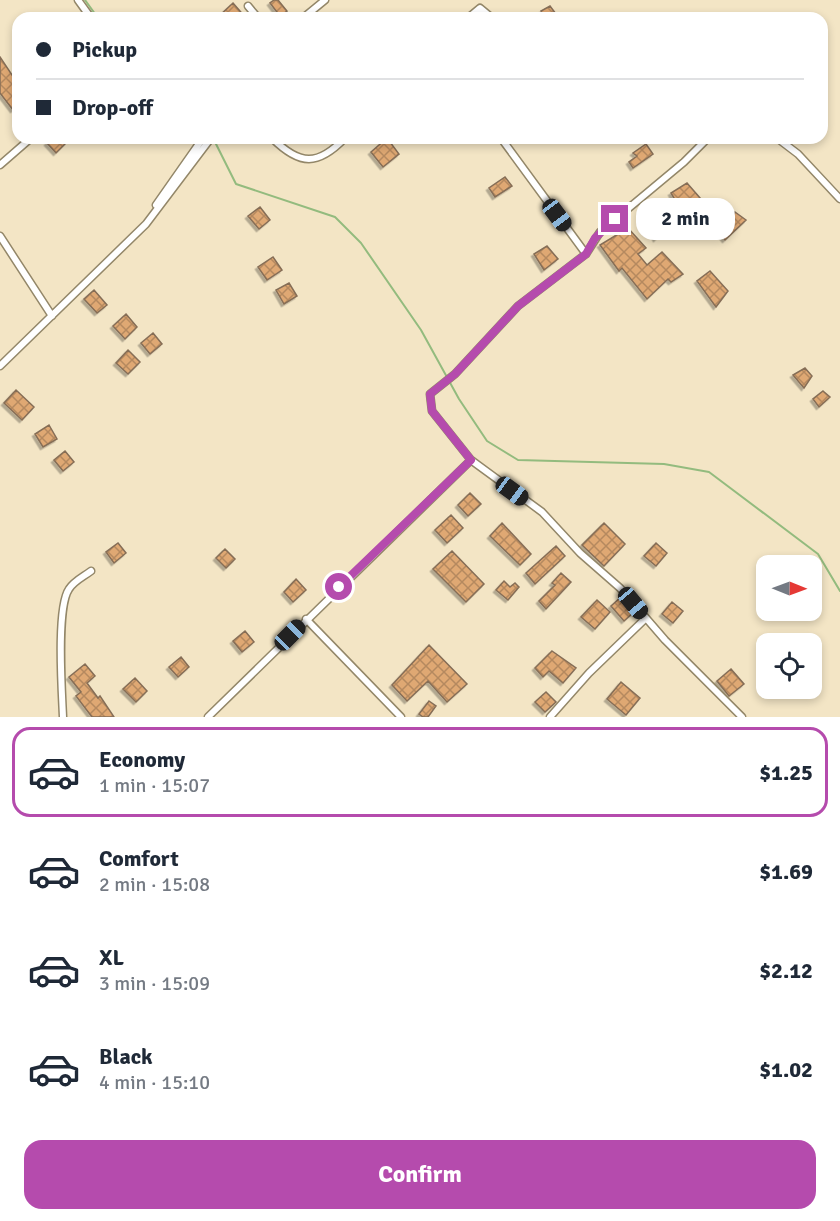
<!DOCTYPE html>
<meta charset="utf-8">
<style>
body{margin:0;font-family:Signika,sans-serif;background:#f2f2f3;color:#1f2937;height:100vh;display:flex;flex-direction:column;font-size:22px;white-space:nowrap}
*{box-sizing:border-box;margin:0}
p{font-size:20px;color:#747a83}
.icon{flex:none;width:33px;height:33px;fill:none;stroke:currentColor;stroke-width:2;stroke-linecap:round;stroke-linejoin:round}
.map{position:relative;height:717px;overflow:hidden}
.drawer{display:flex;flex-direction:column;background:#fff;flex:1}
.drawer>*{flex:none}
.banner{position:absolute;left:12px;top:12px;width:816px;height:132px;border-radius:18px;box-shadow:0 3px 9px #0003;display:grid;align-content:center;height:132px;padding:0 24px;background:#fff}
.needle{width:39px;rotate:91deg}
.tools{position:absolute;left:756px;top:555px;display:grid;gap:12px}
.tools a{display:grid;place-items:center;width:66px;height:66px;border-radius:12px;background:#fff;box-shadow:0 3px 9px #0003;font-size:30px}
.end{position:absolute;width:27px;height:27px;margin:-14px;border:8px solid #b54bad;background:#fff;box-shadow:0 0 0 3px #fff}
.from{border-radius:50%}
.bubble{position:absolute;height:42px;border-radius:18px;background:#fff;box-shadow:0 3px 9px #0003;font-size:20px;font-weight:800;line-height:42px;text-align:center}
.car{position:absolute;width:18px;height:36px;margin:-18px -9px;border-radius:8px;box-shadow:0 0 4px 2px #0007;background:linear-gradient(#222 24%,#8ab4d8 0 40%,#222 0 76%,#8ab4d8 0 86%,#222 0)}
.banner b{display:flex;align-items:center;gap:21px;height:57px;font-size:22px}
.banner b+b{border-top:2px solid #e0e1e3}
.banner i{width:15px;height:15px;background:#1f2937}
ul{padding:10px 0 0;list-style:none}
li{display:flex;align-items:center;gap:18px;height:90px;margin:0 12px 9px;padding:0 12px;border:3px solid transparent;border-radius:18px}
li div{flex:1}
li b{display:block;font-size:22px}
li em{font-style:normal;font-weight:800}
li.selected{border-color:#b54bad}
li>.icon{width:54px;height:54px;stroke-width:1.5}
.cta{display:flex;gap:12px;margin-top:auto;padding:12px 24px}
.cta a{flex:1;height:69px;border-radius:18px;background:#b54bad;color:#fff;font-size:24px;font-weight:800;line-height:69px;text-align:center}
.map>svg:first-child{display:block}
.lines{fill:none;stroke-linecap:round;stroke-linejoin:round}
.stream{stroke:#93bb7e;stroke-width:2}
.building{fill:url(#building-cross-hatch);stroke:#866e57;stroke-width:1.5;filter:url(#shadow)}
.minor-casing{stroke:#938769;stroke-width:9}
.minor{stroke:#fff;stroke-width:6}
.route{stroke:#b54bad;stroke-width:8}
</style>
<div class="map">
<svg width="840" height="717" viewBox="0 0 840 717">
<defs>
<pattern id="building-cross-hatch" width="8" height="8" patternUnits="userSpaceOnUse" patternTransform="scale(1.5)"><rect width="8" height="8" fill="#dfa873"/><path d="M0 0l8 8M0 8l8-8" fill="none" stroke="#b5895e"/></pattern>
<filter id="shadow"><feDropShadow dx="-2.5" dy="2.5" stdDeviation="0" flood-color="#0004"/></filter>
</defs>
<rect width="100%" height="100%" fill="#f3e5c5"/>
<g class="lines">
<!-- stream -->
<path class="stream" d="M85 0 98 18
M213 138 236 184 335 217 361 243 421 330 459 399 487 441 518 460 664 464 709 472 818 554 840 591"/>
</g>
<!-- building -->
<path class="building" d="M274 0H278L287 11 280 16 270 3Z
M233 3 246 18H217Z
M550 6 559 18H546L541 11Z
M0 57 18 84V106L13 110 0 93Z
M53 138H64L67 142 56 153 47 143Z
M387 138 399 154 383 167 371 152Z
M646 144 653 154 633 168 629 162 637 156 633 153Z
M505 177 512 186 495 197 489 188Z
M687 183 700 198 682 212 671 193Z
M260 207 270 220 259 229 248 216Z
M663 209 673 222 656 239 647 223Z
M735 212 746 220 725 240 713 225Z
M628 228 646 248 638 254 647 265 662 252 683 274 671 282 668 279 647 299 622 268 619 271 600 245Z
M547 246 558 259 544 270 534 254Z
M273 257 282 270 267 280 258 267Z
M710 271 728 291 716 307 697 281Z
M289 283 297 296 284 304 276 290Z
M94 290 107 305 97 313 84 299Z
M126 314 137 327 125 339 113 326Z
M153 333 162 344 150 354 141 343Z
M128 350 140 362 128 374 116 363Z
M805 368 812 376 804 388 793 375Z
M16 390 34 407 22 420 4 403Z
M823 391 830 397 819 407 813 399Z
M49 425 57 439 43 447 35 434Z
M65 451 74 462 63 471 54 460Z
M470 493 481 504 468 516 458 505Z
M451 515 463 528 447 543 435 530Z
M502 523 531 554 520 565 490 536Z
M604 523 625 544 604 566 582 545Z
M118 543 126 553 114 563 106 552Z
M656 543 667 553 656 566 644 556Z
M556 546 565 556 535 584 526 573Z
M225 549 235 559 226 568 216 558Z
M452 551 484 584 466 602 433 569Z
M561 573 571 582 546 609 539 601 555 585 552 583Z
M296 579 306 590 293 602 284 592Z
M504 581 510 587 515 583 519 587 508 600 496 590Z
M621 597 634 612 624 621 611 606Z
M597 600 610 612 595 629 581 617Z
M672 602 683 611 673 623 662 614Z
M245 631 254 642 242 652 233 641Z
M429 645 467 684 447 702 428 681 407 701 392 685Z
M552 651 576 668 563 683 549 671 543 677 535 668Z
M181 657 189 667 178 677 169 667Z
M85 664 95 676 87 683 98 698 100 696 114 717H92L76 696 81 692 69 677Z
M731 669 744 684 729 696 717 681Z
M135 678 147 691 136 702 123 689Z
M621 682 640 698 626 715 607 699Z
M546 692 556 702 545 712 535 702Z
M429 701 436 706 428 717H423L419 714Z"/>
<g class="lines">
<!-- minor casing -->
<g class="minor-casing">
<path id="minor" d="M78 0 91 18
M248 6 258 18
M303 18 325 0
M468 18 480 8 492 18
M272 138C300 166 318 166 345 138
M501 138 586 254
M708 138 684 162 600 232 586 254 518 306 455 374 430 394 432 411 471 460 542 512 580 553 620 588 665 640 742 717
M777 138 798 154 840 199
M0 165 31 138
M156 205 203 138
M0 236 52 316
M0 366 146 224 211 138
M306 619 401 717
M63 717C62 692 56 608 69 589 74 581 83 577 91 571
M208 717 471 460
M550 717 589 673 646 618"/>
</g>
<!-- minor -->
<use href="#minor" class="minor"/>
</g>
<g class="lines">
<!-- route -->
<path class="route" d="M339 587 471 460 432 411 430 394 455 374 518 306 586 254 595 238 615 219"/>
</g>
</svg>
<div class="tools">
<a><svg class="needle" viewBox="-14 -14 28 28"><path d="M0-13l5 13h-10z" fill="#e53935"/><path d="M0 13l5-13h-10z" fill="#747a83"/></svg></a>
<a><svg class="icon" aria-label="locate" viewBox="0 0 24 24"><circle cx="12" cy="12" r="6"/><path d="M12 2v4M12 18v4M2 12h4M18 12h4"/></svg></a>
</div>
<i class="end from" style="left:339px;top:587px"></i>
<i class="end" style="left:615px;top:219px"></i>
<div class="bubble" style="left:636px;top:198px;width:99px">2 min</div>
<i class="car" style="left:557px;top:215px;rotate:143deg"></i>
<i class="car" style="left:512px;top:491px;rotate:126deg"></i>
<i class="car" style="left:633px;top:603px;rotate:140deg"></i>
<i class="car" style="left:290px;top:635px;rotate:45deg"></i>
<div class="banner">
<b><i class="from"></i>Pickup</b>
<b><i></i>Drop-off</b>
</div>
</div>
<section class="drawer">
<ul>
<li class="selected"><svg class="icon" aria-label="car" viewBox="0 0 24 24"><path d="M5 17H2v-5l4-1 3-4h7l3 4 3 1v5h-3M9 17h6M6 11h13"/><circle cx="7" cy="17" r="2"/><circle cx="17" cy="17" r="2"/></svg><div><b>Economy</b><p>1 min · 15:07</p></div><em>$1.25</em></li>
<li><svg class="icon" aria-label="car" viewBox="0 0 24 24"><path d="M5 17H2v-5l4-1 3-4h7l3 4 3 1v5h-3M9 17h6M6 11h13"/><circle cx="7" cy="17" r="2"/><circle cx="17" cy="17" r="2"/></svg><div><b>Comfort</b><p>2 min · 15:08</p></div><em>$1.69</em></li>
<li><svg class="icon" aria-label="car" viewBox="0 0 24 24"><path d="M5 17H2v-5l4-1 3-4h7l3 4 3 1v5h-3M9 17h6M6 11h13"/><circle cx="7" cy="17" r="2"/><circle cx="17" cy="17" r="2"/></svg><div><b>XL</b><p>3 min · 15:09</p></div><em>$2.12</em></li>
<li><svg class="icon" aria-label="car" viewBox="0 0 24 24"><path d="M5 17H2v-5l4-1 3-4h7l3 4 3 1v5h-3M9 17h6M6 11h13"/><circle cx="7" cy="17" r="2"/><circle cx="17" cy="17" r="2"/></svg><div><b>Black</b><p>4 min · 15:10</p></div><em>$1.02</em></li>
</ul>
<div class="cta"><a>Confirm</a></div>
</section>
